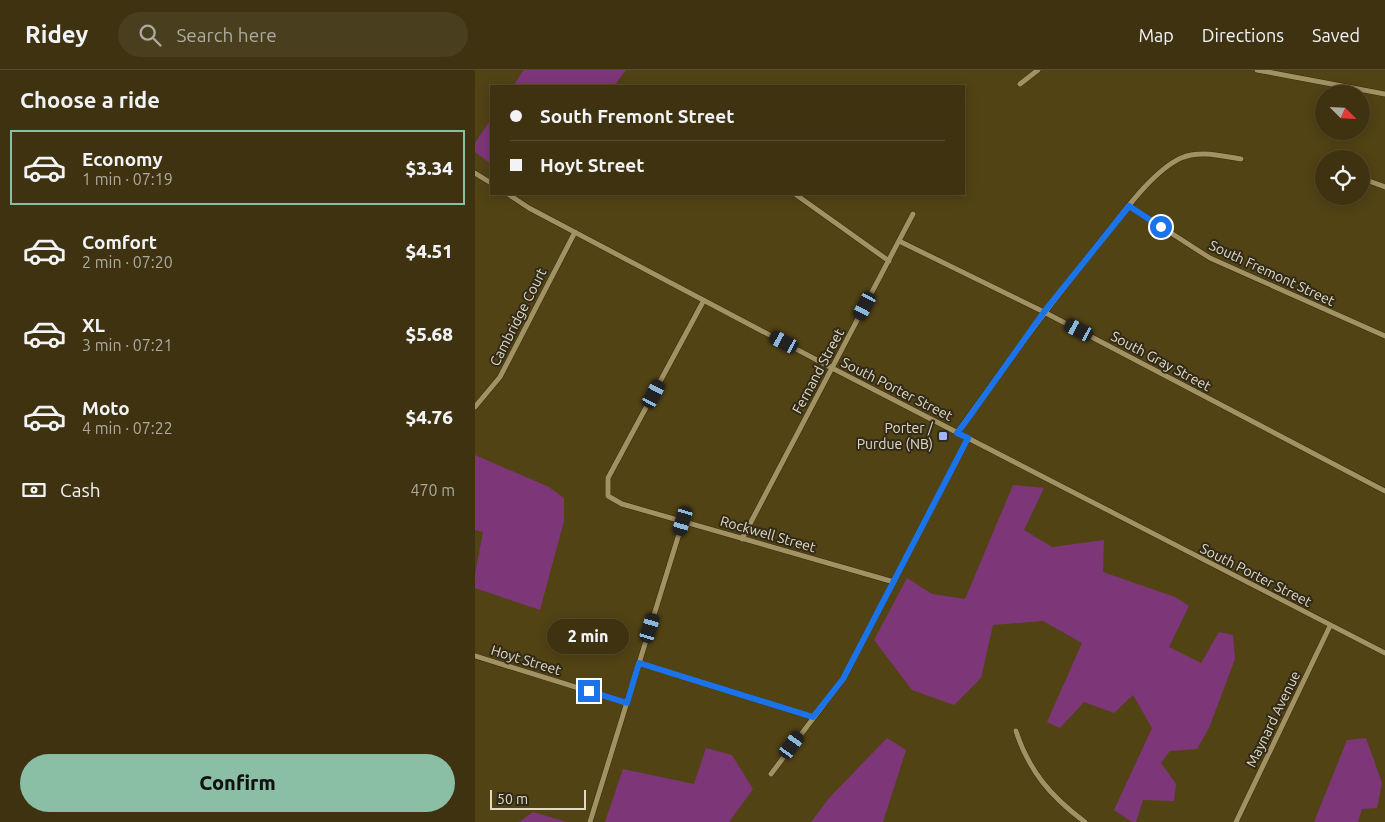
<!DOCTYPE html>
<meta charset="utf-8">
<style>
body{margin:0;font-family:Ubuntu,sans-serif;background:#493e1e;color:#f1f3f6;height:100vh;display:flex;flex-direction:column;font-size:19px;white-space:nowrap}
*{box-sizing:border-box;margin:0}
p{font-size:16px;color:#adaa9f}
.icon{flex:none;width:28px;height:28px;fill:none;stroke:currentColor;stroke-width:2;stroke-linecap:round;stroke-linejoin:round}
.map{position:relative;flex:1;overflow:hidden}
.panel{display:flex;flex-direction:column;background:#3e3210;width:475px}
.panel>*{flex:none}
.banner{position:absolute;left:15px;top:15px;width:475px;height:110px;border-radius:0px;box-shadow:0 2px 12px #0003,0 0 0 1px #574d30;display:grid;align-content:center;height:110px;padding:0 20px;background:#3e3210}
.needle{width:32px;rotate:114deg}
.tools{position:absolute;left:840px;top:15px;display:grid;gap:10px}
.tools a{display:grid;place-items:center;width:55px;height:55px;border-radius:50%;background:#3e3210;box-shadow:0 2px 12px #0003,0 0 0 1px #574d30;font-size:25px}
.scale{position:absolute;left:15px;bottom:12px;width:96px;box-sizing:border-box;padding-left:5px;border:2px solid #e3dac2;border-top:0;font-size:14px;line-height:18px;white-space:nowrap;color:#e3dac2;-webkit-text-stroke:4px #312a18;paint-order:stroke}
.end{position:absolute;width:22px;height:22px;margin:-11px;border:6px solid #1a73e8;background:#fff;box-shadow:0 0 0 2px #fff}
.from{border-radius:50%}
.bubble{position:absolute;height:35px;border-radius:18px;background:#3e3210;box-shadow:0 2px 12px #0003,0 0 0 1px #574d30;font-size:16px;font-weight:800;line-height:35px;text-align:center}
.car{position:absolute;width:15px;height:30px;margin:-15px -8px;border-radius:6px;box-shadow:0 0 4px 1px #0007;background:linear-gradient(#222 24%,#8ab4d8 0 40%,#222 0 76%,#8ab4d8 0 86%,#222 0)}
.banner b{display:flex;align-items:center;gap:18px;height:48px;font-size:19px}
.banner b+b{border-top:1px solid #574d30}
.banner i{width:12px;height:12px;background:#f1f3f6}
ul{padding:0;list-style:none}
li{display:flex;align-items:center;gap:15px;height:75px;margin:0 10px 8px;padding:0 10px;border:2px solid transparent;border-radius:0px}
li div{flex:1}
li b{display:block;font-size:19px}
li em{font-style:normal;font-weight:800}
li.active{border-color:#8abfa5}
li>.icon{width:45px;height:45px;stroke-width:1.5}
h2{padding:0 20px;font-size:22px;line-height:60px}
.pay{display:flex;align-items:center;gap:12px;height:55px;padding:0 20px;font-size:19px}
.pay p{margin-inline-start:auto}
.action{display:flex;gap:10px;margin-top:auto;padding:10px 20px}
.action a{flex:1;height:58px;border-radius:30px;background:#8abfa5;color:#111;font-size:20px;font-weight:800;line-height:58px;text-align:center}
header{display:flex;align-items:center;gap:30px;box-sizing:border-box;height:70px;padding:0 25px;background:#3e3210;border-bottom:1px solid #574d30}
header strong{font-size:24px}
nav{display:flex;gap:28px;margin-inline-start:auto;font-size:18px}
.search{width:350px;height:45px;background:#493e1e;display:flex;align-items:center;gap:12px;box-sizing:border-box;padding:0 18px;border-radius:28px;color:#adaa9f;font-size:19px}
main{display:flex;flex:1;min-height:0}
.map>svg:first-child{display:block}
.green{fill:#7d3678}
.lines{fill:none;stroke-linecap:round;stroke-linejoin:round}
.street-casing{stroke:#352a06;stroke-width:6}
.street{stroke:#a19163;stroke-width:5}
.route{stroke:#1a73e8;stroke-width:6}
.poi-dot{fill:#9db4fd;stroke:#312a18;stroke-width:2}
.labels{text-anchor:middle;stroke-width:4;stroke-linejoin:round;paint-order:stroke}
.street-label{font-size:14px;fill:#e3dac2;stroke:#312a18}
.poi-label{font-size:14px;fill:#e3dac2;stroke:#312a18;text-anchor:end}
</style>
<header>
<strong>Ridey</strong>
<div class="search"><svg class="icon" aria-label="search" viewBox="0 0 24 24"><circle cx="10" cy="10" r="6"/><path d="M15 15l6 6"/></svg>Search here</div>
<nav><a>Map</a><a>Directions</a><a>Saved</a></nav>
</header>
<main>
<section class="panel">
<h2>Choose a ride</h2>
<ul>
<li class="active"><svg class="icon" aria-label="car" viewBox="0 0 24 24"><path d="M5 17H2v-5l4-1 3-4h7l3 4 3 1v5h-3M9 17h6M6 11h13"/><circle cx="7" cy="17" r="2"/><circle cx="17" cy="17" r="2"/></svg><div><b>Economy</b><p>1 min · 07:19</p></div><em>$3.34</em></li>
<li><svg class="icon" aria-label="car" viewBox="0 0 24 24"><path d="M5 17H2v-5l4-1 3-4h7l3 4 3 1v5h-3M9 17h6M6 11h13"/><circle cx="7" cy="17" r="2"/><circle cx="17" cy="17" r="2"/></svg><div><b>Comfort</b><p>2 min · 07:20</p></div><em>$4.51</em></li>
<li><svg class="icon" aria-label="car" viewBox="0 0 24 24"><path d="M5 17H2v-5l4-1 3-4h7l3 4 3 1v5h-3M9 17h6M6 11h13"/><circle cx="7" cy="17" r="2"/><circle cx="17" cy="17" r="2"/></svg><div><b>XL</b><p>3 min · 07:21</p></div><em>$5.68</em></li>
<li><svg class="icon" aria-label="car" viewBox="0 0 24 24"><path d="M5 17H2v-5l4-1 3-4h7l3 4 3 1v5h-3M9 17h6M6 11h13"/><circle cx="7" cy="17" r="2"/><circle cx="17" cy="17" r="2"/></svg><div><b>Moto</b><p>4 min · 07:22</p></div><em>$4.76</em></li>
</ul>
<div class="pay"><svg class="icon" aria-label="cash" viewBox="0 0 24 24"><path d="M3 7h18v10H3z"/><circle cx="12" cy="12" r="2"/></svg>Cash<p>470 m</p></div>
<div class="action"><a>Confirm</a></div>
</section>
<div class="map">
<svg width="910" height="752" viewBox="0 0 910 752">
<rect width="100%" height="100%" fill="#524315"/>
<!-- green -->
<path class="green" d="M49 0H151L139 16H38Z
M16 49V94L0 82V73Z
M0 385 74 417 89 428V451L65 540 0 518V504L8 462 0 460Z
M538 415 569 418 549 460 577 477 629 470 628 502 700 527 714 536 694 577 726 593 744 562 758 565 760 589 734 658 722 679 695 681 686 693 701 714 699 731 668 730 661 752H657L639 740 677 658 658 625 639 643 609 632 585 658 572 652 607 573 568 551 518 555 506 608 479 635 437 620 399 570 432 508 457 524 490 529Z
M412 668 431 680 408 752H336L355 727Z
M891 668 907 713 902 738 887 739 883 752H839L872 670Z
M231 678 257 685 278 719 254 752H130L148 699 219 714Z
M58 742 92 752H44Z"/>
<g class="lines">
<!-- street casing -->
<g class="street-casing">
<path id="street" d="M782 0 910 24
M545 14 563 0
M0 103 16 113
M886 108 910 117
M33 124 54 138 357 298 910 583
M320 124 414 191
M654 136 735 188 910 266
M424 171 569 242 910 421
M229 230 133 408V426L147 434 419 512
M0 337 25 307 100 162
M482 363C528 298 575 234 625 172 646 146 676 102 706 88 725 80 746 86 766 89
M267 469 438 144
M0 586 152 633
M164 593 338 647
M541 661C554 701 576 727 610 752
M296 704 368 609 493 368
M115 752 208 451
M761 752 855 556"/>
</g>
<!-- street -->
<use href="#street" class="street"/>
</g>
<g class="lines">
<!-- route -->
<path class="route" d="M114 621 152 633 164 593 338 647 368 609 493 368 482 363 489 354 569 242 654 136 686 157"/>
</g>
<!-- markers -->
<rect class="poi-dot" x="463" y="361" width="10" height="10" rx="2.5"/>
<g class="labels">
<!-- street labels -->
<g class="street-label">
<text transform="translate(797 203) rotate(25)" y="5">South Fremont Street</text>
<text transform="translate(43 247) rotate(-63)" y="5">Cambridge Court</text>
<text transform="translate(686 291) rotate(28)" y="5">South Gray Street</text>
<text transform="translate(343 301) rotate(-62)" y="5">Fernand Street</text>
<text transform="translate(422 319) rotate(27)" y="5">South Porter Street</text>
<text transform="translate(293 464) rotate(16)" y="5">Rockwell Street</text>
<text transform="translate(781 505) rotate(27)" y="5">South Porter Street</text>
<text transform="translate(51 590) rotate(17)" y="5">Hoyt Street</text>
<text transform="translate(798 649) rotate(-64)" y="5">Maynard Avenue</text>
</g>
<!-- poi labels -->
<g class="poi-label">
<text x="458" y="363">Porter /<tspan x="458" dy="16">Purdue (NB)</tspan></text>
</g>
</g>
</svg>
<div class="tools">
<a><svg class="needle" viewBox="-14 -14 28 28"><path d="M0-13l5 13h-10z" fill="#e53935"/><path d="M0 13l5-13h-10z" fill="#adaa9f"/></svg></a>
<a><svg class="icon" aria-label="locate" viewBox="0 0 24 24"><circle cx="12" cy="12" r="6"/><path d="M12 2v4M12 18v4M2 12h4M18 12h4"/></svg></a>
</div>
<div class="scale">50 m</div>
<i class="end from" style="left:686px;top:157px"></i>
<i class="end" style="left:114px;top:621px"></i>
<div class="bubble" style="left:72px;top:549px;width:82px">2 min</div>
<i class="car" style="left:390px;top:236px;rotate:208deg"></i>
<i class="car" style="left:604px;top:260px;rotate:298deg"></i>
<i class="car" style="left:309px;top:272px;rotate:298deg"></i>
<i class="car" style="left:179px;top:324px;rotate:28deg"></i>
<i class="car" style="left:208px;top:451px;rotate:197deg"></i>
<i class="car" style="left:175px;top:558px;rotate:17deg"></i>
<i class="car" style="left:317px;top:675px;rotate:36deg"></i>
<div class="banner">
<b><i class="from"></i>South Fremont Street</b>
<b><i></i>Hoyt Street</b>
</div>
</div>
</main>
